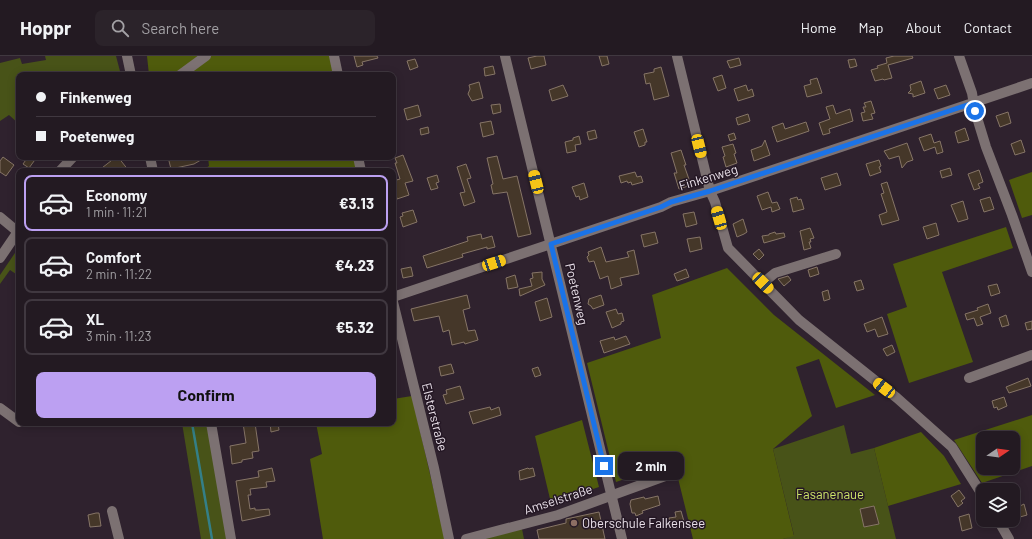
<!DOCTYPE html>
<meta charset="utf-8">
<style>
body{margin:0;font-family:Barlow,sans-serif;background:#2b232a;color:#f1f3f6;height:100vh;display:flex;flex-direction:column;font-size:15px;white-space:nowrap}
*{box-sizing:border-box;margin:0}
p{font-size:13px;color:#a3a1a5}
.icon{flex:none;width:22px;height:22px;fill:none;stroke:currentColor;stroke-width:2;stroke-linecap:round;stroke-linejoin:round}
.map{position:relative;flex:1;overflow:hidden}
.sheet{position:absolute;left:16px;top:112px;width:380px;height:258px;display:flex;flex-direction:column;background:#231a22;border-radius:8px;box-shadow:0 2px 10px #0003,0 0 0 1px #403840}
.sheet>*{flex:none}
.top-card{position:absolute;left:16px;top:16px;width:380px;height:88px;border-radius:8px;box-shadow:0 2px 10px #0003,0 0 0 1px #403840;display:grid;align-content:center;height:88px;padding:0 20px;background:#231a22}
.needle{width:26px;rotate:77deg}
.tools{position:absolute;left:976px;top:375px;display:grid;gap:8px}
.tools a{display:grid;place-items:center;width:44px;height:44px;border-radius:8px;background:#231a22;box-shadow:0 2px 10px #0003,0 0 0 1px #403840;font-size:20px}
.end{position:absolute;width:18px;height:18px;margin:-9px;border:5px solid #1a73e8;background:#fff;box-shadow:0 0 0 2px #fff}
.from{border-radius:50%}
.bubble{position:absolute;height:28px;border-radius:8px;background:#231a22;box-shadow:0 2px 10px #0003,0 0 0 1px #403840;font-size:13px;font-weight:700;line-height:28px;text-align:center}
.car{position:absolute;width:12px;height:24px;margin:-12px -6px;border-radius:5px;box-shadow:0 0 3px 1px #0007;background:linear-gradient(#f5c518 24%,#345 0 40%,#f5c518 0 76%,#345 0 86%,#f5c518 0)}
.top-card b{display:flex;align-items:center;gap:14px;height:38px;font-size:15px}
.top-card b+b{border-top:1px solid #403840}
.top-card i{width:10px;height:10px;background:#f1f3f6}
ul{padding:7px 0 0;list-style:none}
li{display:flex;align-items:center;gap:12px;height:56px;margin:0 8px 6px;padding:0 12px;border:2px solid #403840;border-radius:8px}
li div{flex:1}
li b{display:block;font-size:15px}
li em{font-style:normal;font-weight:700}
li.current{border-color:#bca0f2}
li>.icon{width:36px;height:36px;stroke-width:1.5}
.cta{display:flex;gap:8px;margin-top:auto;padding:8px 20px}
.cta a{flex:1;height:46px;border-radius:8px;background:#bca0f2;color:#111;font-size:16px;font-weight:700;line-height:46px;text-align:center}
header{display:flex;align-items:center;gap:24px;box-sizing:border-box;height:56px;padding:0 20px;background:#231a22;border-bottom:1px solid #403840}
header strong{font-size:19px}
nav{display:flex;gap:22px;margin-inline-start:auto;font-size:14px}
.search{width:280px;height:36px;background:#2b232a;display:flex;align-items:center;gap:10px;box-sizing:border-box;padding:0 14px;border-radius:8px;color:#a3a1a5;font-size:15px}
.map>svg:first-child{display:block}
.green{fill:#485318}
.forest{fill:#4f5b0c;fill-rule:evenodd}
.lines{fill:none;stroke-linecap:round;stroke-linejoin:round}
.stream{stroke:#347f87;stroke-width:2.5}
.building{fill:#453729;stroke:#867567}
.minor{stroke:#7c7172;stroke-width:10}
.route{stroke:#1a73e8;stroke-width:5}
.education-dot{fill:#8d6e63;stroke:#251825;stroke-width:1.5}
.labels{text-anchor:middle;stroke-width:3;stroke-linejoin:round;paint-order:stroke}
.street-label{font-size:13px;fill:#e9e0e9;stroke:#251825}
.park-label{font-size:13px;fill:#cee669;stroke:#251825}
.poi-label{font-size:13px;fill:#e9e0e9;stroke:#251825;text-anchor:start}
</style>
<header>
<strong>Hoppr</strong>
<div class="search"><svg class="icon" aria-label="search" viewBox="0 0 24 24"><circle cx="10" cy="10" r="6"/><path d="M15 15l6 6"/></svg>Search here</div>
<nav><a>Home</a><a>Map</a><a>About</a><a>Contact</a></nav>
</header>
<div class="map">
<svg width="1032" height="483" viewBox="0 0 1032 483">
<rect width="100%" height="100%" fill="#2f222e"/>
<!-- green -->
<path class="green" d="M45 0H116L121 19H19V68L9 59 0 65V7L20 2 22 8 46 4Z
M19 191V220L10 214 0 228V219Z
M182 367H208L228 483H201Z
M844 369 851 398 874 392 896 483H783L794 479 773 393Z
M522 473 524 483H477Z"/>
<!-- forest -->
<path class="forest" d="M147 0H330L335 19H149Z
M208 101H356L359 115H200L209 110Z
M1032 116V159L1022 162 1009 124Z
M1006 171 1013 192 942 216 973 306 909 327 887 258 907 251 893 208Z
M727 212 774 259 875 339 836 352 819 303 796 311 812 360 773 393 794 480 783 483H693L674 406 616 426 587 307 661 282 652 239Z
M412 340 445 483H323L310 403 322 398 316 367H393V343Z
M1032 359V410L982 427 954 384ZM983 382H1013V412H983Z
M582 364 599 431 551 447 535 380Z
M921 376 944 400 961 428 888 450 874 392Z"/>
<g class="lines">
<!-- stream -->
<path class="stream" d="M17 201 19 203
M192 367 212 483"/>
</g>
<!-- building -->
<path class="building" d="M354 0H377L378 2 362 6 363 9 357 11Z
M537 0H544L546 9 531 13 528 2Z
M599 0H607L609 8 602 10Z
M894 0H912L913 2 888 9 892 22 884 24 883 23 875 25 871 14 878 12 877 10 887 7 886 2Z
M739 2 741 9 730 12 727 5Z
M415 3 418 11 410 14 407 5Z
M855 3 857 10 850 12 848 4Z
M493 10 495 18 485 20 484 12Z
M661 11 669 40 654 44 650 27 646 28 644 18 654 16V13Z
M722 19 726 32 718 35 713 22Z
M817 22 822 37 807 41 804 30 811 28 810 24Z
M921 25 925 37 913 41V38L908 37 911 34 910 29Z
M479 26 483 42 472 45 468 38 470 33 469 29Z
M563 29 568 40 552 45 549 34Z
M746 29 748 35 752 33 754 40 738 45 734 33Z
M946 29 950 39 938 43 934 33Z
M871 45 875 57 871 58 873 63 863 65 861 57 865 56 863 51H866L864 47Z
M500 48 501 56 493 58 491 49Z
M418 49 421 60 407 64 404 53Z
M833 49 836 58 850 53 853 65 829 73 830 77 823 79 819 67 830 63 826 51Z
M1008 56 1011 67 1000 71 996 60Z
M748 58 750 65 738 69 736 62Z
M491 65 494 78 483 81 480 67Z
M806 66 809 75 777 86 772 71 783 67 785 73Z
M428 71 429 77 421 79 420 73Z
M965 72 969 84 958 87 955 76Z
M643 73 647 86H645V89L639 91 634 76Z
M595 74 597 82 589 84 587 76Z
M734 77 736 83 730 85 728 79Z
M931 78 934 87 940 85 943 96 937 98 935 91 924 95 919 82Z
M579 80 581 88 575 89 576 95 567 97 565 86 573 84V82Z
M765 84 770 99 754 105 751 94 762 90Z
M1021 84 1025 96 1015 99 1011 88Z
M907 87 913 104 907 106 902 112 899 100 889 103 884 95Z
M733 88 736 97 734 98 737 107 726 111 723 101 725 100 722 91Z
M681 94 686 109H684L691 129 679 133 674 117H677L671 97Z
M403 99 413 125 405 127 409 139 397 143 393 125 400 123 395 107H397L395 102Z
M497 100 503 123 517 120 531 178 518 181 507 136 493 138 491 129 493 128 487 102Z
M3 101 14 109 6 120 0 116V105Z
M28 101H37L29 112 23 108Z
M116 101H118L129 115H98Z
M168 101H206L194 108 171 113Z
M879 104 881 110 879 111 881 116 870 120 866 108Z
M466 108 471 122 467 123 475 146 464 150 460 137 465 136 457 111Z
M950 112 952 119 942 122 940 115Z
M979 114 983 126 978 128 980 132 974 134 968 118Z
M635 116 637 121 641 120 643 126 632 129 631 126 628 127 627 125 621 127 619 120Z
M837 117 841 129 825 134 821 122Z
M437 119 439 126 436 127 438 132 431 134 427 122Z
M887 126 899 164 882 169 879 159 887 156 881 138 884 137 881 128Z
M584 127 588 141 580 144 579 140 576 141 572 131Z
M768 136 772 147 777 146 780 153 772 156 771 151 762 154 757 140Z
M797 141 798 144 801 143 804 153 793 156 790 143Z
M990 141 994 153 984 156 980 144Z
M963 145 968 163 958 166 951 149Z
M413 154 417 166 403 171 400 161 403 160 402 157Z
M694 156 697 168 686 171 683 158Z
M743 163 747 176 744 178 737 181 733 168Z
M936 167 939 179 927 183 923 171Z
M810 172 814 182 810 183 811 186H809L811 192 804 194 800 175Z
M655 176 658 187 644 191 641 179Z
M775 176 776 178 784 177 785 181 764 187 762 180 769 179V178Z
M481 178 482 183 492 180 495 191 487 193V191L462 198 463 201 427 212 423 200 468 185 467 181Z
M700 181 702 193 690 196 687 183Z
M601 191 606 206 629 201 627 196 634 194 639 218 620 222 622 229 611 233 608 220 600 223 594 205 589 206 587 201 589 199 588 196Z
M759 193 764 199 759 204 753 198Z
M411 211 413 220 403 222 401 213Z
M817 211 819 218 810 221 808 214Z
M686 213 689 221 677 225 674 218Z
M542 216V223L545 229 520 240 519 233 532 230 530 223 533 222 532 217Z
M515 219 518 231 508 233 506 222Z
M788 220 791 224 784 230 778 223Z
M861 224 864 233 857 235 854 226Z
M997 228 1000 237 991 240 988 230Z
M828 234 830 243 824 245 822 236Z
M467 239 470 252 463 254 468 275 475 274 478 284 465 288 464 286 452 289 449 274 443 276 439 260 414 265 411 253Z
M601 239 604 249 593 253 591 250 588 248 589 243Z
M547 242 552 261 540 265 535 246Z
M988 248 991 257 980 261 983 268 977 270 974 262 967 264 965 258 978 254 977 252Z
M616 253 618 258 622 257 624 265 621 266V268L612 272 606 256Z
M1006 259 1009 269 1002 271 999 262Z
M882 261 888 278 878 281 875 273 867 276 864 268Z
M1032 265V273L1027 274 1025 267Z
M626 280 630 288 604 297 600 285 614 281 615 284Z
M892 289 895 296 887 300 883 293Z
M451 308 454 317 441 320 439 311Z
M538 311 541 319 535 321 532 313Z
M1028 322 1031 330 1009 337 1006 331Z
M460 330 464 343 446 348 443 339 447 338 446 334Z
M1004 341 1007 350 998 354 997 351 994 352 992 345Z
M490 351 491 354 499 351 501 359 473 368 469 356Z
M243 367H255L259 395 252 396 253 402 242 404V406L232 408 230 390 246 387Z
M270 367H278L279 374 271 376Z
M272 412 275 425 266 426 267 431 250 433 251 439H248L250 453 255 452V454H259L269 453 270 459 242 465 236 425 259 421 258 415Z
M528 412 529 413 533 412 535 420 520 424 519 415Z
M959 434 965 442 961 445 963 447 958 451 951 440Z
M1013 434 1020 450 1024 448 1027 459 1013 463Z
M658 440 660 449 642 455 643 457 636 460 635 457H632L630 448 631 444 644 441 645 443Z
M874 450 879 468 864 471 860 453Z
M681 455 685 469 672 472 669 462 676 461 675 456Z
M599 456 605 483H539L537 474 566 467V463Z
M96 457H99L101 470 90 471 88 459Z
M969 458 972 472 962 475 959 461Z"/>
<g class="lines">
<!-- minor -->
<path class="minor" d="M127 0 131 19
M334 0 338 19
M505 0 622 483
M677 0 710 135 715 146 728 192 799 264 897 342 952 391 983 440
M959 0 972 37 975 55 986 91 1012 159 1032 216
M180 19 206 0
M150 101 153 115
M358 101 361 115
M60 115 73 101
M0 161 18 176
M0 202 19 174
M763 227 775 217 836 198
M393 241 661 151 671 146 710 135 1032 27
M393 246 434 412 449 483
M969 322 1032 299
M0 352 19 366
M211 367 231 483
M112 455 119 483
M998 464 1009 483
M466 483 558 459 679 415"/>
</g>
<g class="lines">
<!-- route -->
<path class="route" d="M604 410 551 188 661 151 671 146 710 135 973 47 975 55"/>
</g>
<!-- markers -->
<circle class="education-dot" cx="574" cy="467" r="4"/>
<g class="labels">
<!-- street labels -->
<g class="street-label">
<text transform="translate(708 121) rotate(-17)" y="5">Finkenweg</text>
<text transform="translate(577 238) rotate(77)" y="5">Poetenweg</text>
<text transform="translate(435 361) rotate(76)" y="5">Elsterstraße</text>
<text transform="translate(558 443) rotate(-18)" y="5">Amselstraße</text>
</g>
<!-- park labels -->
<g class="park-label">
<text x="830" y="443">Fasanenaue</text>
</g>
<!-- poi labels -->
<g class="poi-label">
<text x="582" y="472">Oberschule Falkensee</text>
</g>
</g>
</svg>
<div class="tools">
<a><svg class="needle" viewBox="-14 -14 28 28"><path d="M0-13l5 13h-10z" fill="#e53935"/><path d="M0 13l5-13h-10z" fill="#a3a1a5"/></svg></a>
<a><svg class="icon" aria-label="layers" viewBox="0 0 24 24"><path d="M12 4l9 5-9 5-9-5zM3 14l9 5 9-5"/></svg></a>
</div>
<i class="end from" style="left:975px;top:55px"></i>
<i class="end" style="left:604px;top:410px"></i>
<div class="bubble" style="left:618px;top:396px;width:66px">2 min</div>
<i class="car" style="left:699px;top:90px;rotate:166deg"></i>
<i class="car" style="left:536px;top:126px;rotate:346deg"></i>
<i class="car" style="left:719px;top:162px;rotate:344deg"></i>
<i class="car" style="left:494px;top:207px;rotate:72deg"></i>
<i class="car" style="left:763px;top:227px;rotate:135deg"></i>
<i class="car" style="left:884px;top:332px;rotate:308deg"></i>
<div class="top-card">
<b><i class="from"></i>Finkenweg</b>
<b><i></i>Poetenweg</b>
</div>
<section class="sheet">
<ul>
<li class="current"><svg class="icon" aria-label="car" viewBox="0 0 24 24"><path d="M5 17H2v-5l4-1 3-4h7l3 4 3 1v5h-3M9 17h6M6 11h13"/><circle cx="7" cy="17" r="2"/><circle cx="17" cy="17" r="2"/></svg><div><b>Economy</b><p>1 min · 11:21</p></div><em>€3.13</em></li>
<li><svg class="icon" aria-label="car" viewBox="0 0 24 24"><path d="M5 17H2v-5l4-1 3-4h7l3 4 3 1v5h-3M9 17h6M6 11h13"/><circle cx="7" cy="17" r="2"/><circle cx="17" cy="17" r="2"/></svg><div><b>Comfort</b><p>2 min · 11:22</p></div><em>€4.23</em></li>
<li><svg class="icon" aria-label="car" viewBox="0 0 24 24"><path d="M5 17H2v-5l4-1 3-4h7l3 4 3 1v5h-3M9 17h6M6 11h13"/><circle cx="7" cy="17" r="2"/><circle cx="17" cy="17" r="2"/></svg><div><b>XL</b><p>3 min · 11:23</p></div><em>€5.32</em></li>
</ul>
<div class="cta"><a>Confirm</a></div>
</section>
</div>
